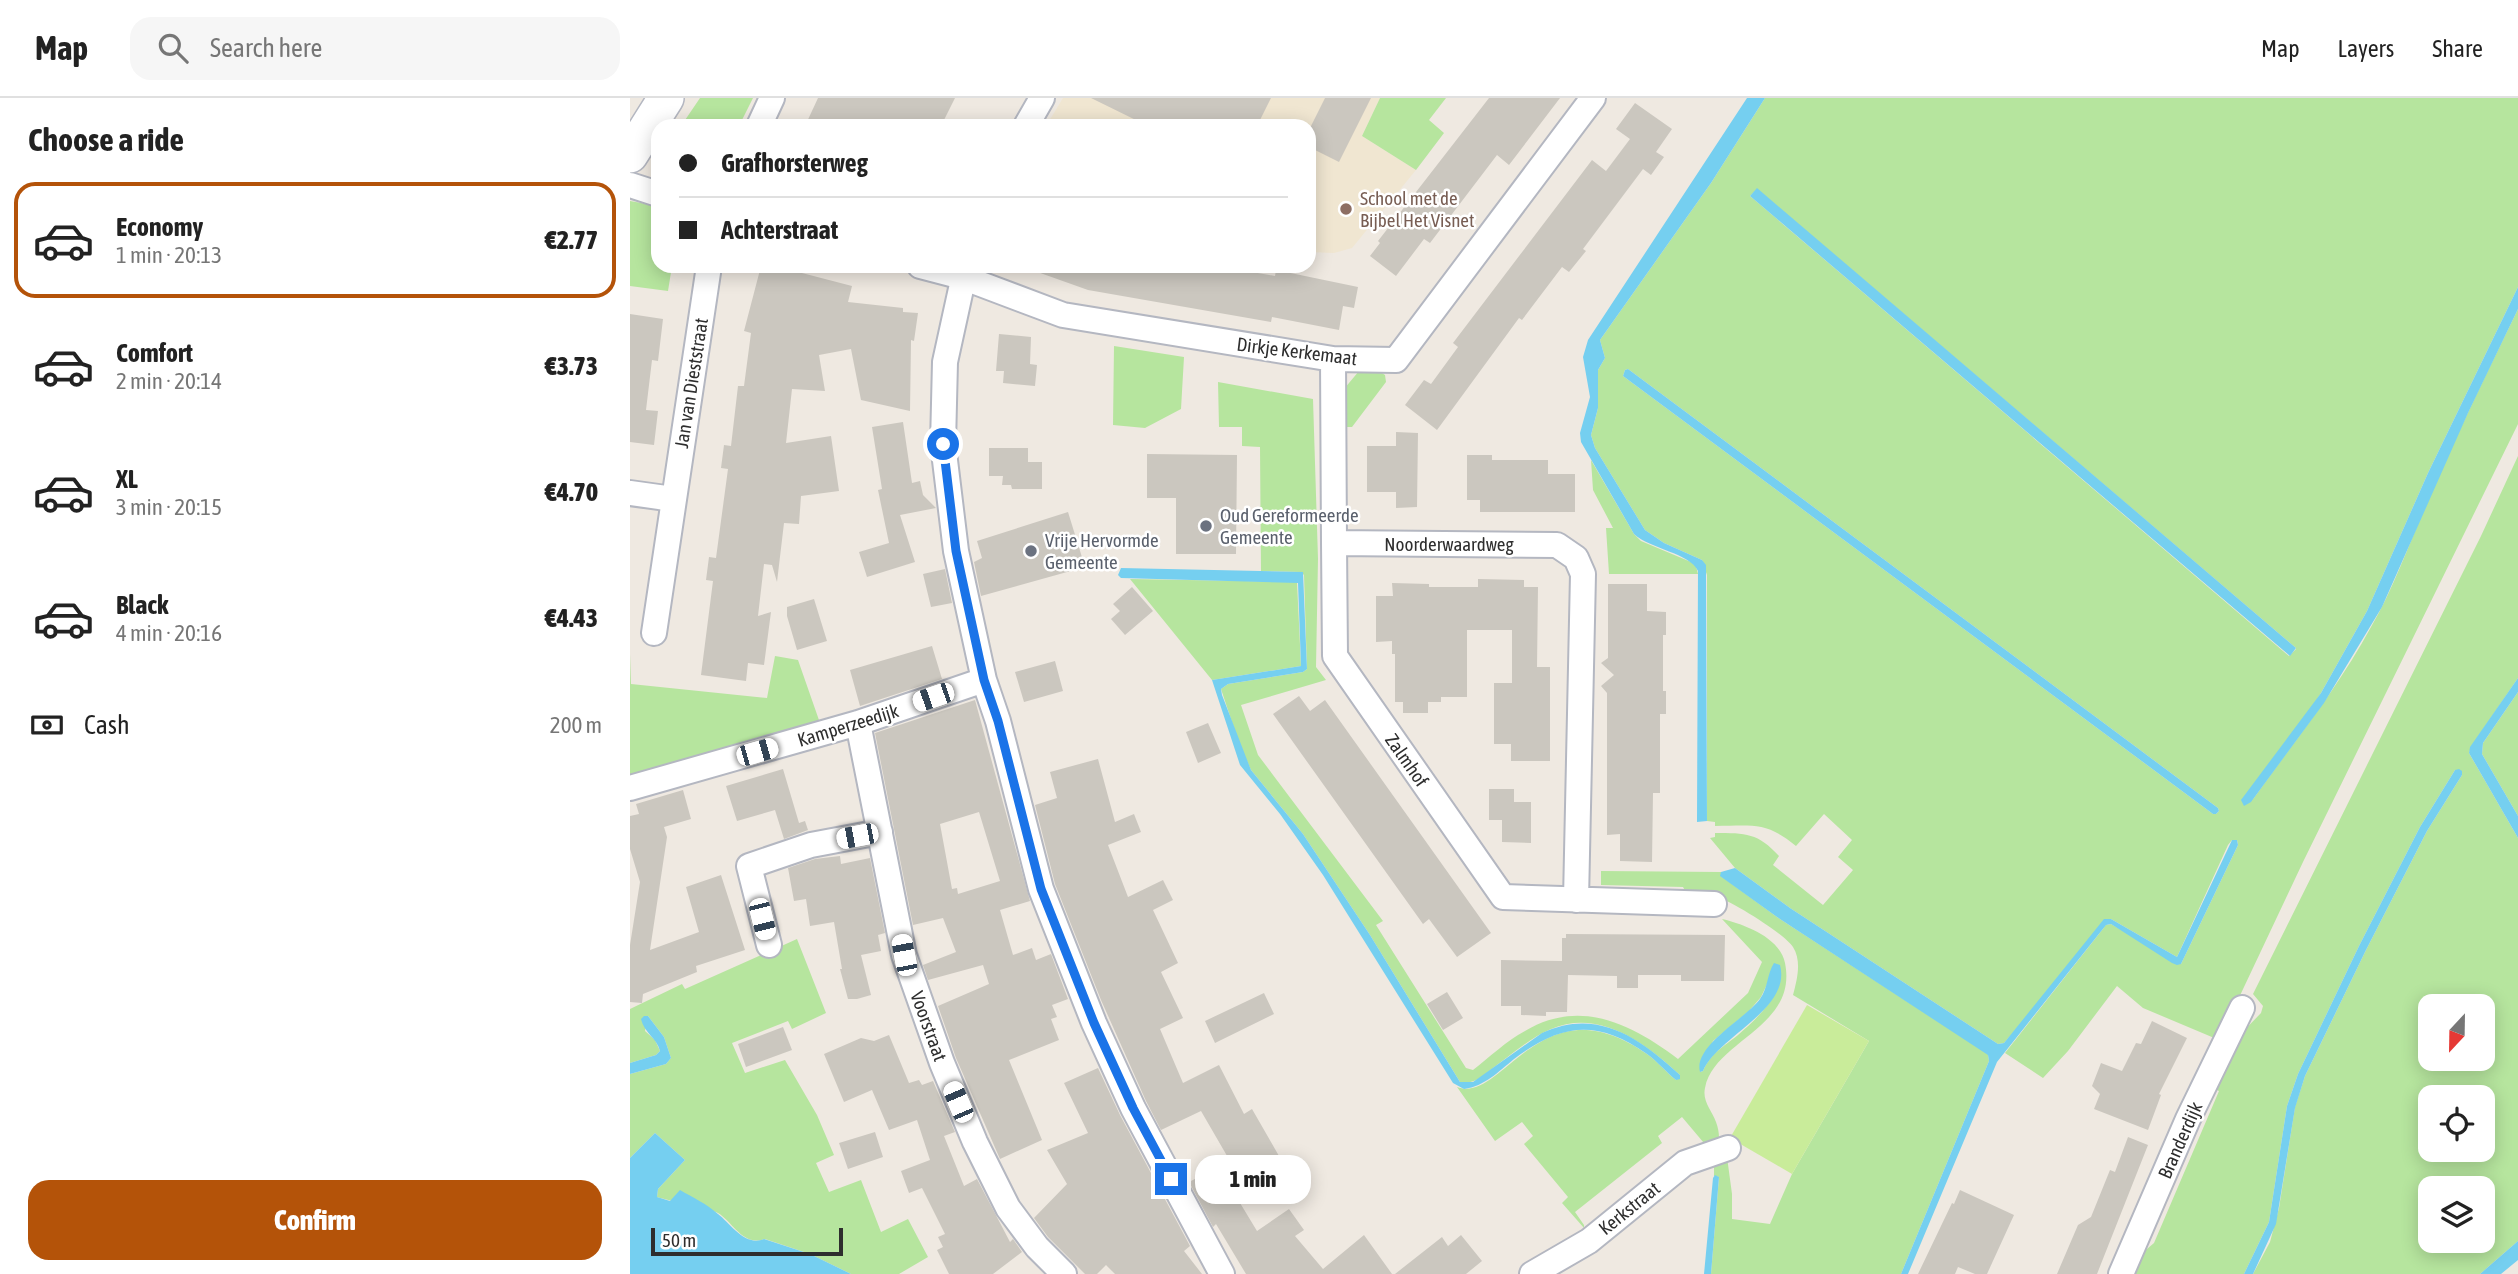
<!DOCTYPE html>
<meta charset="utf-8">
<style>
body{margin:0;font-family:"Asap Condensed",sans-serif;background:#f6f6f6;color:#222;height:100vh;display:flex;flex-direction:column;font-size:26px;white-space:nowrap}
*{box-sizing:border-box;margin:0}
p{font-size:23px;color:#767676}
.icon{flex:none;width:38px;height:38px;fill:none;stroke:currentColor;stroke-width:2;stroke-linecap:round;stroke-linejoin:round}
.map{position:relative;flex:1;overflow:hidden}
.details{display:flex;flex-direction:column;background:#fff;width:630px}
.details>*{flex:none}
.guide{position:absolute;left:21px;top:21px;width:665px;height:154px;border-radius:21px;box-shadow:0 4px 18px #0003;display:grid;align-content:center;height:154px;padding:0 28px;background:#fff}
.needle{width:46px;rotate:202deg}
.buttons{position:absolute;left:1788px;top:896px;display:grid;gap:14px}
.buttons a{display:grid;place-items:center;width:77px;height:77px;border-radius:14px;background:#fff;box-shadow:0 4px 18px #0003;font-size:35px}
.scale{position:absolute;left:21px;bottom:18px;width:192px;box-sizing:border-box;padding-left:7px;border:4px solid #2e2e2e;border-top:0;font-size:19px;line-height:24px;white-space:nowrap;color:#2e2e2e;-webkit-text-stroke:5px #fff;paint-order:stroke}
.end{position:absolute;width:32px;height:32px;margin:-16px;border:9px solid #1a73e8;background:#fff;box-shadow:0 0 0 4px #fff}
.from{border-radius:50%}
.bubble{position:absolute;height:49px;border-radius:21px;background:#fff;box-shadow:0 4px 18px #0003;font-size:23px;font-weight:800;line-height:49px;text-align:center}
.car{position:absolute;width:21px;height:42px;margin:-21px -10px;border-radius:9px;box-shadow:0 0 5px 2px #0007;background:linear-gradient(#fff 24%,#345 0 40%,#fff 0 76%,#345 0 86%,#fff 0)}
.guide b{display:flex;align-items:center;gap:24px;height:66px;font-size:26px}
.guide b+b{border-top:2px solid #e0e0e0}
.guide i{width:18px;height:18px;background:#222}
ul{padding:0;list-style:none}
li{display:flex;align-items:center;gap:21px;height:116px;margin:0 14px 10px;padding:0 14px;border:4px solid transparent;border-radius:21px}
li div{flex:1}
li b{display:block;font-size:26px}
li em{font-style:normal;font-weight:800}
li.active{border-color:#b45309}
li>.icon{width:63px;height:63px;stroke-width:1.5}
h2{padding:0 28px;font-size:32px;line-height:84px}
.pay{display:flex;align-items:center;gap:18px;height:77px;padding:0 28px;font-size:26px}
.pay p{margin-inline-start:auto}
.button{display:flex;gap:14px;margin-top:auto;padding:14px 28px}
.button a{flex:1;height:80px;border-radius:21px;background:#b45309;color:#fff;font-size:28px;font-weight:800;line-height:80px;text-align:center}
header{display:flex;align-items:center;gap:42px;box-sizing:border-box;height:98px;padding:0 35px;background:#fff;border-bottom:2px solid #e0e0e0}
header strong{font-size:33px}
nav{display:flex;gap:38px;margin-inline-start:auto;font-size:24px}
.search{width:490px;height:63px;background:#f6f6f6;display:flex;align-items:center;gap:18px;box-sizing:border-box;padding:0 24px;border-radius:21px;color:#767676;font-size:26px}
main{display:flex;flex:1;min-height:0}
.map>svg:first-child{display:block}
.education{fill:#f0e6d1}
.green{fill:#b6e59e;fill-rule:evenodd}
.pitch{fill:#c9ec9a}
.water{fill:#75cff0}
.building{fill:#cbc7bf;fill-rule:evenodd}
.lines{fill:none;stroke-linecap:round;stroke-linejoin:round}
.street-casing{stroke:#b4b7c1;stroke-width:28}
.secondary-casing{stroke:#b4b7c1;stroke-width:38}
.street{stroke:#fff;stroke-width:24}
.secondary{stroke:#fff;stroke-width:35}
.route{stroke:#1a73e8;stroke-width:9}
.education-dot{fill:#8d6e63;stroke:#fff;stroke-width:2.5}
.worship-dot{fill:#6b7280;stroke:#fff;stroke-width:2.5}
.labels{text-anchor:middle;stroke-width:5;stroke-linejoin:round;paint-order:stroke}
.education-label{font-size:19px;fill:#785e54;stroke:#fff;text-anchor:start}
.street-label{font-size:19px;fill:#2e2e2e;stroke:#fff}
.worship-label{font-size:19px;fill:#5b616d;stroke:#fff;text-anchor:start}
</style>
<header>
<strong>Map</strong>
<div class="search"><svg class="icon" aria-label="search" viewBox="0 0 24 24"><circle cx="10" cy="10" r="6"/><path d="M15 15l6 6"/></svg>Search here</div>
<nav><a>Map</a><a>Layers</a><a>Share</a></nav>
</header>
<main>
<section class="details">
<h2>Choose a ride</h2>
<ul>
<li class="active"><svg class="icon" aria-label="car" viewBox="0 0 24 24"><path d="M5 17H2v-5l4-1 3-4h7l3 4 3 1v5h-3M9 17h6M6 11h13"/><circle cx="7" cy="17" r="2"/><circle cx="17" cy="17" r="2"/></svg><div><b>Economy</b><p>1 min · 20:13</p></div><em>€2.77</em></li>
<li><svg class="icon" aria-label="car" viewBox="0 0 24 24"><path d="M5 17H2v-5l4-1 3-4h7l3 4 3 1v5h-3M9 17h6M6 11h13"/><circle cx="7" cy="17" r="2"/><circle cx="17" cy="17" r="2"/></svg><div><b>Comfort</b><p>2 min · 20:14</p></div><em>€3.73</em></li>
<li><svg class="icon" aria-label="car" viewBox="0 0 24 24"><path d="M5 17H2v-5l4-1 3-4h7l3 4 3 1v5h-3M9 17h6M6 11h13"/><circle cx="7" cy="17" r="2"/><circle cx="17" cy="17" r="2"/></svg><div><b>XL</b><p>3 min · 20:15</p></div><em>€4.70</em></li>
<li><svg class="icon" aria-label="car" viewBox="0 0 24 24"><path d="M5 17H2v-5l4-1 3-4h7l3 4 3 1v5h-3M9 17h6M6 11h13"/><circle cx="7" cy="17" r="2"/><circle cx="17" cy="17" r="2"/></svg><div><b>Black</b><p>4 min · 20:16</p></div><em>€4.43</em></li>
</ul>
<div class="pay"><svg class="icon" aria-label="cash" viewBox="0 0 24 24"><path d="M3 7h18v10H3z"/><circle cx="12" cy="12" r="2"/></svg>Cash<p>200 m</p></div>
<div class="button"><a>Confirm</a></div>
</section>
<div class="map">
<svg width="1888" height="1176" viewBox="0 0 1888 1176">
<rect width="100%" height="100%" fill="#efe9e1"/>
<!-- education -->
<path class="education" d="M433 0H750L732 38 786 72 722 150 704 155 679 154V28H416Z"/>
<!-- green -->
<path class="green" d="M70 0H123L109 28H51Z
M750 0H816L799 22 814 35 786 72 732 38Z
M1135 0H1888V189L1798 375 1737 513 1691 595 1621 704C1662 646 1707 592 1741 529 1765 488 1780 442 1800 399 1827 335 1858 273 1888 211V326L1673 764 1589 942 1513 910 1487 888 1438 953 1413 980 1375 955 1476 827 1481 826 1551 866 1608 747 1607 742H1602L1598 747 1547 859 1481 821 1374 945 1368 946 1160 810 1105 770 1080 740 1085 739V735C1116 735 1128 735 1149 758L1143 767 1193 807 1223 772 1208 759 1222 742 1194 716 1166 748C1136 723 1122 728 1085 728V724L1077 723V477L1072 462 1034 445 1015 432 965 350 961 337 968 310V272L975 260 970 242 1081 85ZM1127 91 1666 550V551L1659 558 1120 98ZM998 271 1588 710 1589 713 1586 716H1583L993 278 995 272Z
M0 103 28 108V168H42L38 193 0 188Z
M484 248 554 259 551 311 515 330 483 327Z
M729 273H749L755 277 756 284 722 329H717L714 327V291Z
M588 284 683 301 688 461 686 569 696 582 611 607 628 657 753 823 746 827 836 970 843 972C860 959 876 943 895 933 950 900 1002 926 1048 961L1118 895 1132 864 1092 821C1113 826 1150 839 1155 865 1168 930 1084 942 1075 990 1072 1003 1082 1013 1086 1024 1088 1029 1089 1035 1089 1040L1079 1051 1052 1019 1028 1038 1032 1045 945 1114 954 1127V1130L932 1105 938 1099 894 1046 903 1038 892 1024 865 1043 827 989C873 1007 910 881 1017 956 1028 964 1036 974 1046 982L1050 977C1016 946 970 910 921 931 900 940 882 956 863 970 853 978 844 987 830 984L740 837 673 736 621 672 609 645 591 591 598 586 673 574 677 571 674 477 671 474 631 473 630 349 612 348V329H589ZM1139 882 1148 890C1139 909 1124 923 1108 937 1093 949 1081 955 1073 973L1070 974 1083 943 1119 913 1131 899Z
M1888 358V580L1841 649 1839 655 1888 740V1143L1850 1176H1623L1640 1144 1649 1110 1665 1009 1675 978 1736 852 1797 733 1832 677 1825 672 1790 729 1729 848 1668 976 1657 1008 1639 1124 1614 1176H1498L1504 1162 1524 1145 1589 993 1582 990 1601 946 1631 915 1633 908 1623 896 1851 438ZM1801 908H1853V961H1801ZM1801 999H1853V1052H1801ZM1801 1090H1853V1143H1801Z
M961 362 1004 436 1011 443 1061 464 1066 468 1068 476H979L976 430H983L963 392Z
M500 481 667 484 671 568 582 582Z
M0 556 1 586 137 600 145 558 168 562 190 625 0 684Z
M1888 594V718L1852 656 1853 645Z
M971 773 1091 774V778L1147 819 1358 956 1359 963 1271 1176H1081L1089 1079 1084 1078V1063L1097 1059 1102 1096V1121L1140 1126 1162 1076 1239 943 1163 897C1167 882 1172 863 1163 849 1156 837 1099 801 1086 799 1077 797 1067 798 1058 798L1053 789 971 787Z
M167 841 196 915 162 931 158 923 102 945 115 975 155 962 187 1017 204 1057 186 1065 199 1094 231 1082 251 1134 278 1121 298 1159 269 1176H221L180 1156 135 1141C113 1149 103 1124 88 1115 74 1108 43 1104 27 1099L28 1091 55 1062 25 1035 0 1060V976L36 966 41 960 34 939 18 918 15 933 25 942 30 953 26 957 0 965V911L52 886 55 891Z"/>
<!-- pitch -->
<path class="pitch" d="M1177 907 1239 943 1162 1076 1100 1040Z"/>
<!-- water -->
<path class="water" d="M1117 0H1135L1081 85 970 242 975 260 968 272V310L961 337 965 350 1015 432 1034 445 1072 462 1076 467 1077 723 1067 724 1068 473C1060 455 1020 451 1004 436L951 344 950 335 960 299 953 259 958 242Z
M1127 90 1666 550 1660 558 1120 98Z
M1888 189V211L1838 315 1752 509 1694 605 1621 704 1614 708 1611 702 1691 595 1737 513 1798 375Z
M998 271 1588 710 1589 713 1586 716H1583L993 278 995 272Z
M491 470 673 474 677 571 673 574 598 586 591 591 592 597 621 672 673 736 740 837 830 984H843L912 935C967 909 1010 940 1050 977V981L1046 982C1036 974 1028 964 1017 956 967 921 932 925 884 961 868 974 855 988 834 991L823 985 693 777 650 716 610 667 582 582 671 568 668 485 491 480 488 477Z
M1888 580V594L1853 645 1852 656 1888 718V740L1839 655 1840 649Z
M1829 671 1832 673V677L1797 733 1736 852 1675 978 1665 1010 1646 1126 1623 1176H1614L1639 1124 1657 1008 1668 976 1729 848 1790 729 1825 672Z
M1602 742H1607L1608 747 1551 866 1547 867 1542 865 1481 826 1476 827 1367 964 1278 1176H1271L1359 963 1358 957 1147 819 1090 778 1091 774 1105 770 1160 810 1368 946 1374 945 1474 821H1481L1547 859Z
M1144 865 1150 867C1162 911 1087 939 1073 973L1070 974C1063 948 1115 921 1130 901 1138 890 1137 876 1144 865Z
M14 918H18L34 939 41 960 36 966 0 976V965L26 957 30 953C27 940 14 935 11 921Z
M25 1035 55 1062 28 1091 27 1099 40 1103 50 1092C62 1099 77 1106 88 1116 101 1126 115 1149 134 1141L180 1156 221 1176H0V1060Z
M1085 1077 1089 1079 1081 1176H1074L1083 1080Z
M1888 1143V1162L1871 1176H1850Z"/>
<!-- building -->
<path class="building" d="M188 0H325L311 28H175Z
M461 0H641L627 28H518Z
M695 0H741L709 64 681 50 686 40 679 37V32Z
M859 0H930L879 67 867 57 800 145 794 141 766 178 740 158 750 145 748 143Z
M1005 5 1042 31 1026 54 1034 59 1021 77 1013 71 953 151 956 153 939 174 932 169 892 222 889 220 807 332 775 307 794 282 801 286 828 249 823 245 962 62 976 73 1000 41 986 31Z
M131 168H145L222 188 218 204 273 210V214L288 215 284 243 281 242 280 313 231 302 221 251 189 257 195 293 162 291 156 345 201 338 209 393 171 398 169 426 154 425 147 484 142 467 134 466 128 518 141 514 134 567 118 565 116 583 71 577 83 483 76 482 79 459 86 460 98 371 91 370 94 347 101 348 108 288H114L121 235 114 233Z
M399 168H588L645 178 646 172 728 189 724 210 713 208 709 232 642 219 641 224 458 192 399 171Z
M0 216 33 221 28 263 22 262 16 312 28 313 24 347 0 344Z
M369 236 401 239 400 266 407 267 405 288 373 285 374 273H366Z
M273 324 282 385 290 383 293 397 306 410 270 417 285 464 237 479 229 454 259 445 248 392 252 391 242 329Z
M766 334 788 335 787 409 766 410V394H737V348H766Z
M359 350H398V364H412V391H382L381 387H372L373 378H359Z
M517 356 607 357 606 456H546V400H517Z
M837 357H862V362H918V376H945V414H850V402H837Z
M438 414 455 469 351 498 344 464 352 460 347 443Z
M315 471 322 505 301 509 293 476Z
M848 481 894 482V489H908L907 569H920V663H881V646H864V585H882V532H837V599H811V604H798V615H773V604H765V556H762V543L746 544V498H763L762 485 799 486V489H848Z
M978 486H1017V513L1036 514V537H1033V593H1036V616H1030V695H1023L1022 764 990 763V736L977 737V595L971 588 984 577 971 565 978 560Z
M502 489 523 513 495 537 481 521 490 513 483 506Z
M184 501 197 543 167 552 157 518V509Z
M302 548 312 581 230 608 220 572Z
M425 563 433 593 394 604 385 574Z
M669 598 680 613 695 602 861 835 827 859 799 821 793 826 643 616Z
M345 602 400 803 370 812 383 857 402 850 406 862 421 856 438 901 422 907 427 919 421 921 429 942 379 962 412 1042 370 1061 326 960 308 908 359 886 353 867 298 882 293 867 326 854 313 820 283 827 245 635ZM349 714 370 783 328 796 327 790 322 791 310 726Z
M578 625 591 655 568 665 556 634Z
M468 661 485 724 504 716 511 734 478 747 498 799 533 782 543 802 523 812 548 865 531 874 553 920 530 931 553 985 589 967 614 1016 622 1011 649 1058 633 1067 638 1075 604 1095 627 1133 659 1111 674 1132 665 1138 693 1171 734 1137 762 1176H616L586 1126 583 1129 559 1084 600 1063 571 1013 531 1032 516 1003 471 902 425 786 405 707 427 700 420 674Z
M153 671 169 725 175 723 178 732 154 741 145 712 107 723 96 688Z
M859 691H884V704H901V745L872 744V722H859Z
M53 692 61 721 34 729 37 739 20 852 69 834 56 789 91 777 115 852 66 868 67 874 13 896 12 905 0 904V847L10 784 0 751V718L9 716 6 706Z
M210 758 211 766 240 760 255 835 248 837 251 853 231 857 241 897 227 901H218L210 871H212L204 824 180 828 176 801 164 803 158 770 185 761Z
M936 836 1095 837 1094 883H1051V877H1008V890H987V878L938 877 937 914H916V918L891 917V908H871V862L932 863V840H936Z
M817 894 833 920 813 932 797 906Z
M634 895 644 916 585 945 575 923Z
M1522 923 1557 940 1529 996 1531 997 1518 1032 1464 1011 1470 996 1462 988 1471 965 1492 973 1506 945 1511 946Z
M153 929 162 952 116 969 108 946Z
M259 937 279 985 289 982 292 987 303 983 325 1034 314 1038 334 1088 347 1081 380 1144 383 1141 392 1154 363 1176H319L307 1152 313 1149 308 1139 315 1136 292 1090 279 1095 271 1073 300 1062 287 1022 259 1032 242 992 214 1004 194 956 231 940 244 943Z
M468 970 490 1017 560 1148 554 1153 572 1176H485L476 1167 467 1176H455L418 1139 404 1120 437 1086 417 1052 458 1035 434 985Z
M245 1034 253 1059 218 1071 209 1045Z
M1498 1039 1518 1047 1467 1176H1427L1448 1127 1461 1119 1480 1072 1485 1074Z
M1330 1092 1384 1117 1357 1176H1345L1328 1169 1325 1176H1288L1322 1105 1324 1106Z
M831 1137 852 1163 836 1176H765L812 1139 818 1148Z"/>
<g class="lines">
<!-- street casing -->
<g class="street-casing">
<path id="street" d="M129 28 142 0
M396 28 412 0
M0 87 28 96
M290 168 332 179 433 217 703 261 766 262 963 0
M336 168 315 264 313 346 326 453 354 582 368 623 411 791 464 925 503 1010 592 1176
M703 261 704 445 927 447 946 460 953 476 946 802
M0 395 43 401
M704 445 705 558 873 799 1084 806
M24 535 79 168
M228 625 274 857 312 965 345 1044 378 1110 407 1149 434 1176
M0 690 228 625 354 582
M139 847 119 768 181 747 250 734
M902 1176 959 1143 1055 1065 1098 1050
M1491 1176 1558 1021 1612 910"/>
</g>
<!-- secondary casing -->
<g class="secondary-casing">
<path id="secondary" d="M0 57 36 0"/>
</g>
<!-- street -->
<use href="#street" class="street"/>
<!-- secondary -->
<use href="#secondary" class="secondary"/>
</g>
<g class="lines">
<!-- route -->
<path class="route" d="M313 346 326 453 354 582 368 623 411 791 464 925 503 1010 541 1081"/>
</g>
<!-- markers -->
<circle class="education-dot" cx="716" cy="111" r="7"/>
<g class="worship-dot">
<circle cx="576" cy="428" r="7"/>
<circle cx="401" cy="453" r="7"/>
</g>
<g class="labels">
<!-- education labels -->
<g class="education-label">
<text x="730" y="107">School met de<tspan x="730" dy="22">Bijbel Het Visnet</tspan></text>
</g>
<!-- street labels -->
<g class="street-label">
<text transform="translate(667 253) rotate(7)" y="7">Dirkje Kerkemaat</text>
<text transform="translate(61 285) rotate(-81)" y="7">Jan van Dieststraat</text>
<text x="819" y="453">Noorderwaardweg</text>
<text transform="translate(218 627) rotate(-17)" y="7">Kamperzeedijk</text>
<text transform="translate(777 662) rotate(55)" y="7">Zalmhof</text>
<text transform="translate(299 928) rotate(70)" y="7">Voorstraat</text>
<text transform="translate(1550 1042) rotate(-66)" y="7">Branderdijk</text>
<text transform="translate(999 1110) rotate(-39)" y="7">Kerkstraat</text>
</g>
<!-- worship labels -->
<g class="worship-label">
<text x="590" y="424">Oud Gereformeerde<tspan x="590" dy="22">Gemeente</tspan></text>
<text x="415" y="449">Vrije Hervormde<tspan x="415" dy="22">Gemeente</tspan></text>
</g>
</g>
</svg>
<div class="buttons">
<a><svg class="needle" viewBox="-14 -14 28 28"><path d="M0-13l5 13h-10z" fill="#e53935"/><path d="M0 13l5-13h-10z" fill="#767676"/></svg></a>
<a><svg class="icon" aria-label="locate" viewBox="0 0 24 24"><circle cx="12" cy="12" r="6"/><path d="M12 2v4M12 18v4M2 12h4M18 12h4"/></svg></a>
<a><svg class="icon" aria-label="layers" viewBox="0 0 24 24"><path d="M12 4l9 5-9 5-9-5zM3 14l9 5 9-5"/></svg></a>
</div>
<div class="scale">50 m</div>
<i class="end from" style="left:313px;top:346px"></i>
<i class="end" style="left:541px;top:1081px"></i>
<div class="bubble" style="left:565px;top:1057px;width:116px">1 min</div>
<i class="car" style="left:303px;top:599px;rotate:251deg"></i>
<i class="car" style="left:127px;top:654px;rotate:74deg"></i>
<i class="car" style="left:227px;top:738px;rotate:259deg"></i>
<i class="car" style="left:132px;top:821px;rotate:166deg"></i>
<i class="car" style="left:274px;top:857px;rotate:349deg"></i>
<i class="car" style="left:328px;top:1004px;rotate:337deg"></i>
<div class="guide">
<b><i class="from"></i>Grafhorsterweg</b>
<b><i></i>Achterstraat</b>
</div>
</div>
</main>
